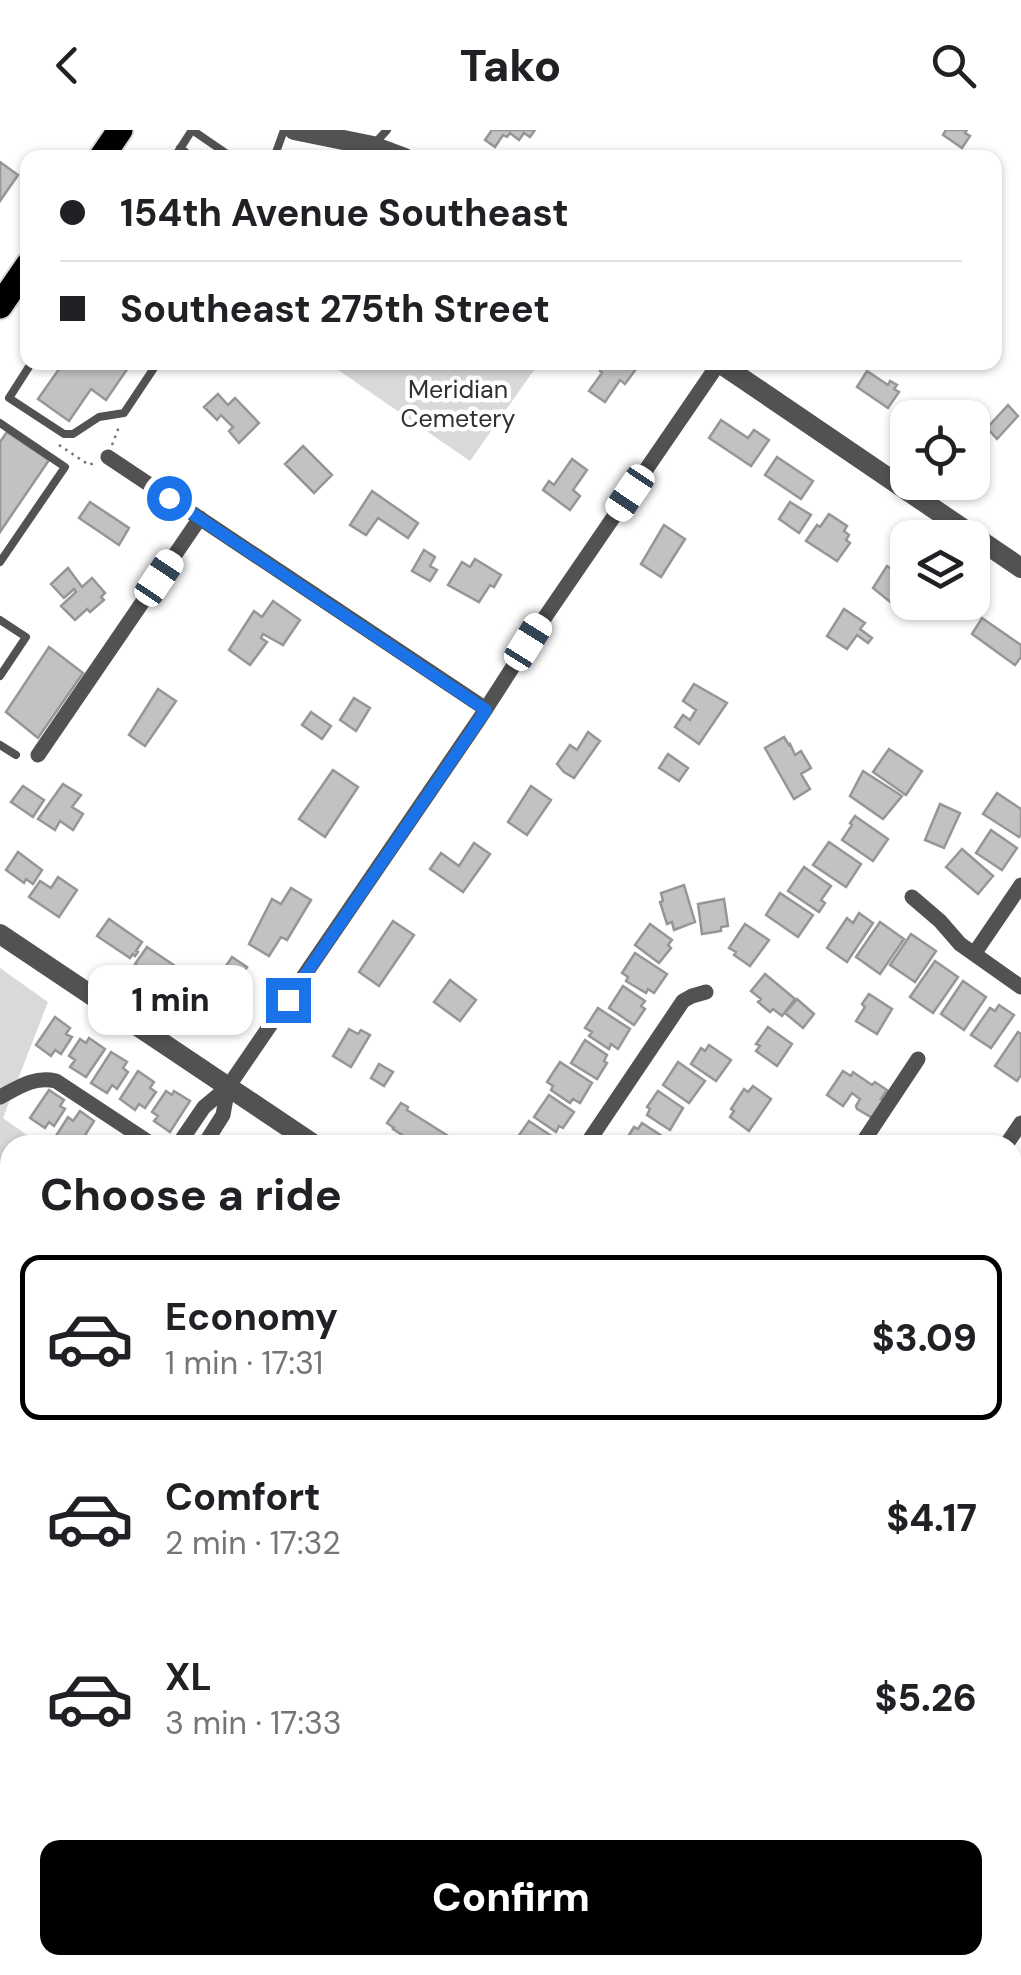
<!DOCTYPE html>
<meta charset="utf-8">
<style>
body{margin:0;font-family:"DM Sans",sans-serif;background:#f2f2f2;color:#202124;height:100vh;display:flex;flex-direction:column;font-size:38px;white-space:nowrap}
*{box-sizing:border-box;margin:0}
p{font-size:32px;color:#757577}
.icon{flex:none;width:55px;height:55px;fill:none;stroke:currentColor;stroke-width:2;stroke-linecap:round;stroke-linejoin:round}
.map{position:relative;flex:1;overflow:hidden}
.drawer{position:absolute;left:0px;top:1005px;width:1022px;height:840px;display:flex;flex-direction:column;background:#fff;border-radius:30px 30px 0 0;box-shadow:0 2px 8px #0004}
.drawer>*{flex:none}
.banner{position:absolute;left:20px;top:20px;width:982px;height:220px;border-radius:20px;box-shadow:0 2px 8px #0004;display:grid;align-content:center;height:220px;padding:0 40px;background:#fff}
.controls{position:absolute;left:890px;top:270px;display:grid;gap:20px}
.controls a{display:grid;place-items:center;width:100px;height:100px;border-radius:20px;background:#fff;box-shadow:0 2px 8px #0004;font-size:50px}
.end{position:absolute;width:45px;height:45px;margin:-22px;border:12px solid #1a73e8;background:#fff;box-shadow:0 0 0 5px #fff}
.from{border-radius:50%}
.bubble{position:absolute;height:70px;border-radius:20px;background:#fff;box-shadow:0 2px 8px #0004;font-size:32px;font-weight:800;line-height:70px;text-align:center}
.car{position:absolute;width:30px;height:60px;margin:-30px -15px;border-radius:12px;box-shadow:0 0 8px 2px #0007;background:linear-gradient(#fff 24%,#345 0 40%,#fff 0 76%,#345 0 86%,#fff 0)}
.banner b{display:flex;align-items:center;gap:35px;height:95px;font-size:38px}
.banner b+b{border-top:2px solid #e0e0e0}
.banner i{width:25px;height:25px;background:#202124}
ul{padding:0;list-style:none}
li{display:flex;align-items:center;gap:30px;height:165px;margin:0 20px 15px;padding:0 20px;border:5px solid transparent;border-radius:20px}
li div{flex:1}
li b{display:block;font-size:38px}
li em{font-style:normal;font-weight:800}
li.on{border-color:#000}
li>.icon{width:90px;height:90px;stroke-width:1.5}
h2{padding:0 40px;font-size:45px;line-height:120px}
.button{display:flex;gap:20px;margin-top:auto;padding:20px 40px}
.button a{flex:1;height:115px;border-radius:20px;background:#000;color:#fff;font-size:40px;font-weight:800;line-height:115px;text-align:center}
header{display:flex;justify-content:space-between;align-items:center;height:130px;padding:0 40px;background:#fff;font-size:45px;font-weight:800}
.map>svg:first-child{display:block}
.green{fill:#d9d9d9}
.building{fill:#c2c2c2;stroke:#969696;stroke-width:2.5}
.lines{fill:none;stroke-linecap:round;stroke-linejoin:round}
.primary-casing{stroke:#dbdbdb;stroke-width:29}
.path{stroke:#747474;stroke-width:2.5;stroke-dasharray:2.5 5;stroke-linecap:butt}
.service{stroke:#525252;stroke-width:8}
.minor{stroke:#525252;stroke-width:15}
.tertiary{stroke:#525252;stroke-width:20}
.primary{stroke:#000;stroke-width:25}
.route{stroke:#1a73e8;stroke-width:12}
.labels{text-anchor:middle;stroke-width:9;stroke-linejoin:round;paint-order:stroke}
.park-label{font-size:25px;fill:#303030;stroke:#fff}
</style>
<header><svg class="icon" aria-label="back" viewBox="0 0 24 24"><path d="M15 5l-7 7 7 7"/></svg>Tako<svg class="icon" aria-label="search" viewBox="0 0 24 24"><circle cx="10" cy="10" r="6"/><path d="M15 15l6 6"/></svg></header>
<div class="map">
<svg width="1021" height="1845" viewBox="0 0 1021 1845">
<rect width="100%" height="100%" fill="#fff"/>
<!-- green -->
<path class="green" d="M328 233H539L470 331Z
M0 838 48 872 3 988 41 1015H10V1209L0 1203Z"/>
<!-- building -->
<path class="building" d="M492 0H535L530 7 524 3 519 10 510 3 507 7 503 5 495 17 485 10Z
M946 0H967L965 3 970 6 962 18 943 5Z
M0 32 18 45 0 71Z
M64 232H132L106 270 91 259 69 291 38 269Z
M598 232H632L631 235 636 239 625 254 620 250 605 272 589 261 602 243 600 241 601 238 596 235Z
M867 241 888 255 890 251 897 255 894 259 899 262 888 278 857 257Z
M218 264 228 275 235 268 259 293 239 313 229 301 233 297 221 285 217 290 204 277Z
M1008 275 1018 286 997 309 987 298Z
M721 290 748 308 754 300 769 310 751 336 709 308Z
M7 302 49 330 0 402V312Z
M303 316 332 345 314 363 285 334Z
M777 327 813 351 801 369 765 345Z
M572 329 587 340 573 360 580 366 570 380 543 360 549 351 554 355Z
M372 361 418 393 408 408 378 388 366 405 350 395Z
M90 372 129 398 119 415 79 388Z
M790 372 811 385 799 403 779 389Z
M829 384 847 396 844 401 849 405 846 410 850 413 837 431 806 411 817 395 820 397Z
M664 395 685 409 661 447 641 434Z
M424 420 435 427 430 436 437 440 430 451 412 441Z
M475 429 501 445 494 457 490 455 479 472 448 455 462 432 470 437Z
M887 436 908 449V472H929L919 487 896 472 894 475 873 458Z
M68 438 82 457 92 448 105 463 101 467 104 470 90 482 87 479 75 490 61 476 76 462 74 459 64 468 51 454Z
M273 471 300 490 283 515 263 504 261 508 267 512 250 535 229 520 254 481 262 487Z
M844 479 865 493 860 499 872 508 868 513 857 505 847 519 827 506Z
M982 488 1021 515V527L1015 535 972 504Z
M49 517 83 543 38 608 6 582Z
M694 554 727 573 699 614 675 597 683 585 690 590 696 580 683 571Z
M158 559 176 571 145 616 129 605Z
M354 568 370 578 356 601 340 590Z
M311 582 331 596 322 609 302 595Z
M588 602 600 611 574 648 564 642 557 634 570 615 577 620Z
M784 607 789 615 790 614 795 625 801 621 811 638 801 644 810 659 794 669 765 618Z
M889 619 922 641 906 665 873 642Z
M668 624 688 638 679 651 659 638Z
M333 640 358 657 325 707 299 689Z
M863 641 902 666 883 689 850 666Z
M63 654 81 665 72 677 83 684 73 700 60 691 55 700 38 689Z
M23 656 44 670 33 687 11 672Z
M531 656 551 670 527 705 508 692Z
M997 663 1021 679V704L1019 707 983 684Z
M940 674 960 683 944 718 925 710Z
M855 686 888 709 873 731 842 710 852 695 850 693Z
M991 700 1017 718 1002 740 976 723Z
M829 712 861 734 846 757 813 735Z
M474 713 490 724 463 762 430 739 441 723 459 736Z
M962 719 993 746 978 764 946 737Z
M18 722 42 740 33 754 26 749 24 753 6 740Z
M804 737 831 756 821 770 825 773 819 782 788 761Z
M58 747 77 760 59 787 29 767 40 751 51 758Z
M684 755 695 792 674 800 672 792 667 794 660 772 663 771 661 763Z
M291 758 311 770 287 810 281 807 269 826 249 814 272 769 281 774Z
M780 763 813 785 798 807 766 785Z
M724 769 728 796 721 797V801L702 804 698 774Z
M859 783 873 793 847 832 827 818 847 788 853 793Z
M109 789 142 812 136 821 138 822 135 826 133 824 130 828 97 806Z
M393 791 414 805 379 856 359 842Z
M880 792 904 809 880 844 856 827Z
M650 794 672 810 668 815 671 818 659 833 635 815Z
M745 794 769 810 750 836 734 825 736 822 729 818Z
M911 804 936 821 915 852 890 835Z
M147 817 181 840 169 856 135 834Z
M635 823 667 844 654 863 648 859 646 863 626 851 628 847 622 843Z
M232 827 247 837 233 858 218 848Z
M935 831 958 847 933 883 910 867Z
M765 844 795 869 782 886 773 879 770 882 758 872 761 869 751 861Z
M207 847 221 857 216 865 219 867 209 880 216 885 208 897 184 881 195 864 192 862 199 853 202 855Z
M450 850 476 870 460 891 434 872Z
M963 851 986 867 964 900 941 884Z
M623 856 645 871 641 876 645 879 634 895 609 878Z
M869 864 892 879 877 904 856 891 865 877 862 874Z
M797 869 814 884 803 898 785 883Z
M999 875 1014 885 991 918 971 905 990 878 995 881Z
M598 878 630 899 618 919 611 914 609 919 589 906 592 902 585 898Z
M55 887 70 898 66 904 72 907 61 924 55 920 51 926 36 915Z
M768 897 792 914 777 936 756 921 760 916 756 914Z
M349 899 358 904 361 900 370 905 351 937 333 926Z
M1018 902 1021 904V945L1017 951 995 936Z
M89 908 105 919 86 947 70 937 75 930 69 926 80 909 86 913Z
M585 910 607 925 604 931 607 933 597 949 571 933Z
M709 915 731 930 716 951 691 934 701 918 705 921Z
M111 922 127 932 123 938 128 942 117 959 112 955 107 963 91 953Z
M560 932 592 953 580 973 573 969 570 973 551 960 553 956 547 952Z
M678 932 705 951 689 973 663 955Z
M379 934 393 942 384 956 371 948Z
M138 941 154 952 150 958 156 962 145 978 139 974 135 980 120 969Z
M843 941 851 946 853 942 872 955 875 952 887 960 881 969 888 973 876 990 857 979 856 976 860 969 852 963 843 976 827 965Z
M753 956 771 969 749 1001 730 987 734 981 731 979 744 959 748 962Z
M49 960 64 970 60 976 65 979 54 996 49 992 45 998 30 988Z
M166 961 172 965 174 961 190 971 170 1002 154 991 158 986 152 982Z
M658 961 683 978 670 1000 647 985 650 979 647 977Z
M549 965 574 982 563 998 559 996 556 1002 534 987Z
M401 973 408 977 407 980 456 1011 454 1015H425L418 1011 416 1014 393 999 394 998 387 993Z
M80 981 94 991 79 1015H69L60 1009 58 1012 54 1009 68 987 73 991Z
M529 991 553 1007 547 1015 513 1014Z
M642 993 665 1008 661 1015H627L624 1013 634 997 638 999Z
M1021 1206V1248L1012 1242V1219Z
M0 1275 10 1282V1312L0 1305Z
M10 1358V1390L5 1397 0 1394V1362L1 1360 7 1363Z
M2 1409 10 1414V1440L6 1447 0 1444V1412Z
M1012 1642 1021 1648V1665L1018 1669 1021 1673 1017 1680 1012 1677Z
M593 1835H614L625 1845H594L588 1842Z
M789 1835H826L821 1843 815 1845H800Z"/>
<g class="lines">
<!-- primary casing -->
<g class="primary-casing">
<path id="primary" d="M101 28 120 0
M0 176 28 135"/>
</g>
<!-- path -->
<path class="path" d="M59 315 89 335 94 333
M112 315 120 294"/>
<!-- service -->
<path class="service" d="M376 12 387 0
M180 18 193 28
M174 28 192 0 233 28
M274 28 284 0
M32 232 9 268 64 304H73L99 287 124 283 158 232
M0 293 65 337 0 432
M0 490 26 507 0 546
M0 615 16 625"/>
<!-- minor -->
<path class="minor" d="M108 327 486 579
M38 625 200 388
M912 767 940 791 960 814 1021 857
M974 824 1021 755
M0 967C19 957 34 946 56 951L153 1015
M178 1015 204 977 228 957 480 588 541 493 719 233
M204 1015 223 985 228 957
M586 1015 683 871 692 866 706 862
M861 1015 918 929
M1006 1015 1021 993
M1012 1148 1021 1153
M1012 1300 1021 1287
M0 1331 10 1338
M0 1475 10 1482
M0 1538 10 1524
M1012 1620 1021 1624
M195 1835 207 1845
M908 1835 923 1845
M29 1845 38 1835
M432 1845 438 1835"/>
<!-- tertiary -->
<path class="tertiary" d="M294 0 373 16 405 28
M718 232 1021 438
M0 804 315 1015
M1012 1487 1021 1493"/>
<!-- primary -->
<use href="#primary" class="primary"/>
</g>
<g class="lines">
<!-- route -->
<path class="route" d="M169 368 486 580 288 870"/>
</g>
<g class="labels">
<!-- park labels -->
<g class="park-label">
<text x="458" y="268">Meridian<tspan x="458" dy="29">Cemetery</tspan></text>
</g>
</g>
</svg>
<div class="controls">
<a><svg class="icon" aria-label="locate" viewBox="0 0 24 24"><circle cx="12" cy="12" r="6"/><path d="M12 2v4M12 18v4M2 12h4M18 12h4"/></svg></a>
<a><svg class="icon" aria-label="layers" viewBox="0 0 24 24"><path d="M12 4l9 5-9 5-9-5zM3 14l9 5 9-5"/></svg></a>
</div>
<i class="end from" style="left:169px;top:368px"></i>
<i class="end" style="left:288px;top:870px"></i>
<div class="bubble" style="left:88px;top:835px;width:165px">1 min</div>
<i class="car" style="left:630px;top:363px;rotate:214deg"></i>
<i class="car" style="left:159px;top:448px;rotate:34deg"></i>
<i class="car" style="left:528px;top:512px;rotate:32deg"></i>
<div class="banner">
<b><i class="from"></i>154th Avenue Southeast</b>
<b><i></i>Southeast 275th Street</b>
</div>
<section class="drawer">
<h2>Choose a ride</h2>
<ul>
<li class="on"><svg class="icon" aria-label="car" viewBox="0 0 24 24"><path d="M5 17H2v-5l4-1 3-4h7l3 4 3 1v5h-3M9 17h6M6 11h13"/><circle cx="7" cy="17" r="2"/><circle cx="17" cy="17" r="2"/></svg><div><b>Economy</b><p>1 min · 17:31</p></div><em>$3.09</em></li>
<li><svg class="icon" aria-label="car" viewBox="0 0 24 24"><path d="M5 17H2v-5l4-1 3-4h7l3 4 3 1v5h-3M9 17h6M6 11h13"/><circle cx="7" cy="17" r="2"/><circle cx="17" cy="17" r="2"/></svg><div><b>Comfort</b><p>2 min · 17:32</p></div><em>$4.17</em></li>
<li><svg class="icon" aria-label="car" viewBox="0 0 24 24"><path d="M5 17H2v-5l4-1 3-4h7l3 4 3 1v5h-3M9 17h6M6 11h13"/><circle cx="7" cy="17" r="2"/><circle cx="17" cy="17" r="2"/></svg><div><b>XL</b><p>3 min · 17:33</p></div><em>$5.26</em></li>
</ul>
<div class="button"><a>Confirm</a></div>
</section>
</div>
